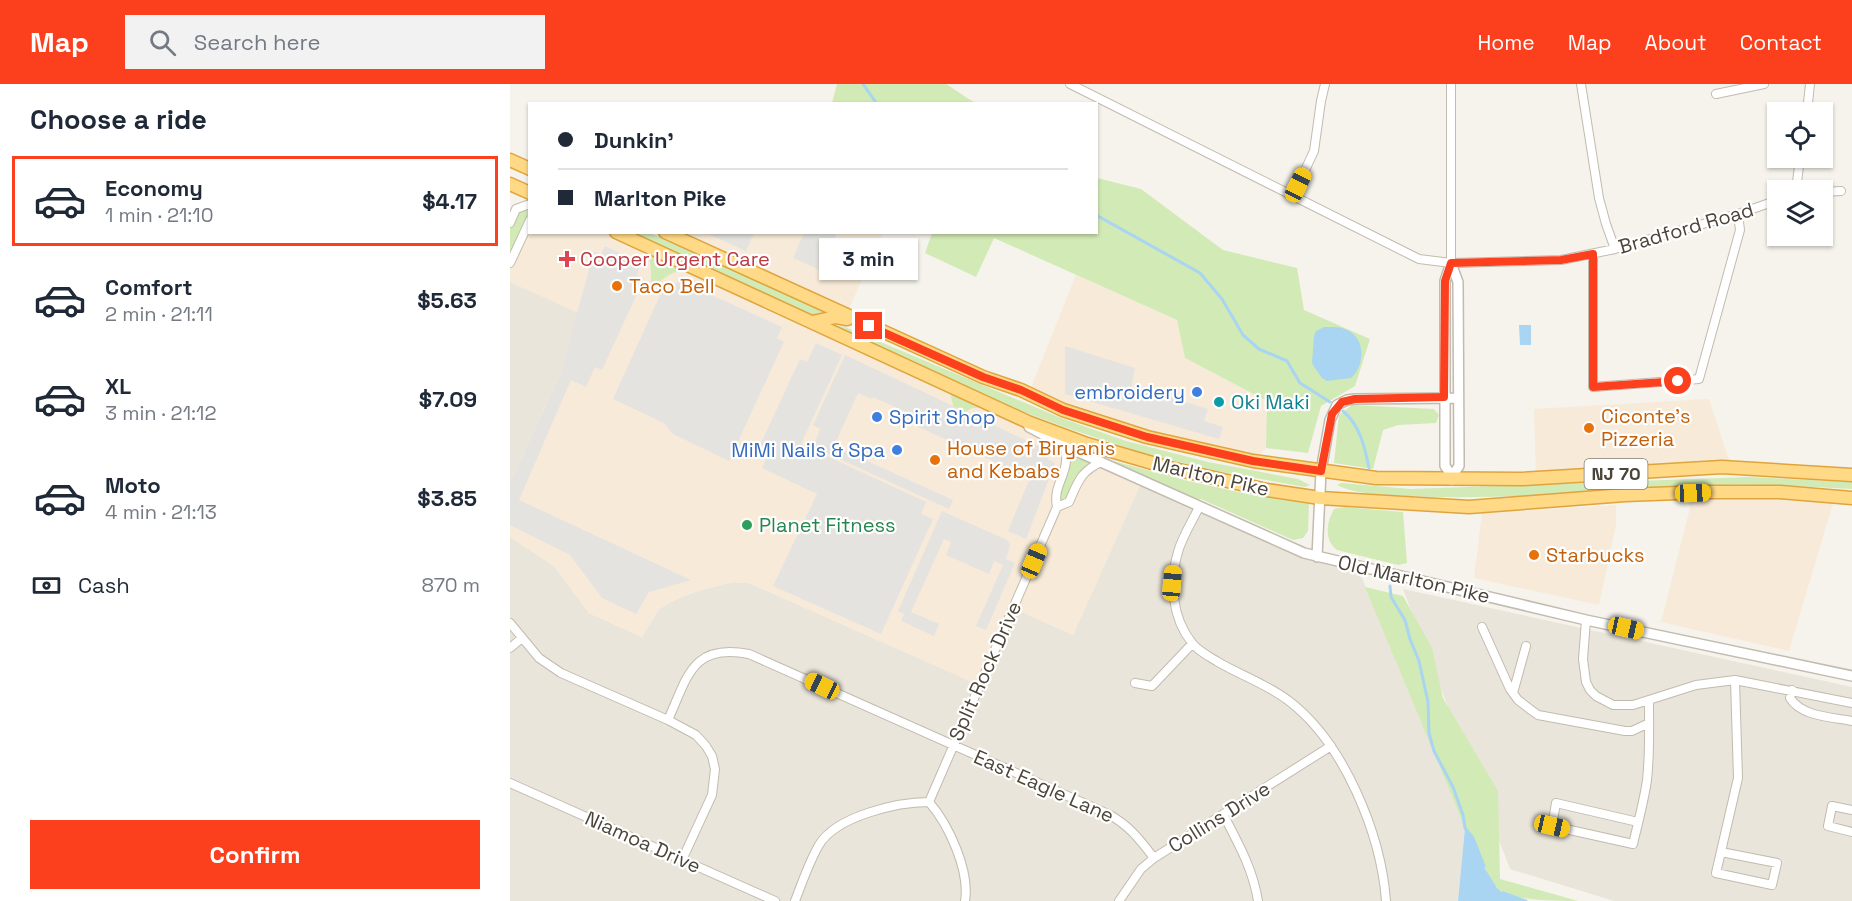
<!DOCTYPE html>
<meta charset="utf-8">
<style>
body{margin:0;font-family:"Space Grotesk",sans-serif;background:#f2f2f3;color:#1f2937;height:100vh;display:flex;flex-direction:column;font-size:22px;white-space:nowrap}
*{box-sizing:border-box;margin:0}
p{font-size:20px;color:#747a83}
.icon{flex:none;width:33px;height:33px;fill:none;stroke:currentColor;stroke-width:2;stroke-linecap:round;stroke-linejoin:round}
.map{position:relative;flex:1;overflow:hidden}
.details{display:flex;flex-direction:column;background:#fff;width:510px}
.details>*{flex:none}
.top-card{position:absolute;left:18px;top:18px;width:570px;height:132px;border-radius:0px;box-shadow:0 2px 4px #0004;display:grid;align-content:center;height:132px;padding:0 30px;background:#fff}
.buttons{position:absolute;left:1257px;top:18px;display:grid;gap:12px}
.buttons a{display:grid;place-items:center;width:66px;height:66px;border-radius:0px;background:#fff;box-shadow:0 2px 4px #0004;font-size:30px}
.end{position:absolute;width:27px;height:27px;margin:-14px;border:8px solid #fc3f1d;background:#fff;box-shadow:0 0 0 3px #fff}
.from{border-radius:50%}
.bubble{position:absolute;height:42px;border-radius:0px;background:#fff;box-shadow:0 2px 4px #0004;font-size:20px;font-weight:600;line-height:42px;text-align:center}
.car{position:absolute;width:18px;height:36px;margin:-18px -9px;border-radius:8px;box-shadow:0 0 4px 2px #0007;background:linear-gradient(#f5c518 24%,#345 0 40%,#f5c518 0 76%,#345 0 86%,#f5c518 0)}
.top-card b{display:flex;align-items:center;gap:21px;height:57px;font-size:22px}
.top-card b+b{border-top:2px solid #e0e1e3}
.top-card i{width:15px;height:15px;background:#1f2937}
ul{padding:0;list-style:none}
li{display:flex;align-items:center;gap:18px;height:90px;margin:0 12px 9px;padding:0 18px;border:3px solid transparent;border-radius:0px}
li div{flex:1}
li b{display:block;font-size:22px}
li em{font-style:normal;font-weight:600}
li.selected{border-color:#fc3f1d}
li>.icon{width:54px;height:54px;stroke-width:1.5}
h2{padding:0 30px;font-size:27px;line-height:72px}
.pay{display:flex;align-items:center;gap:15px;height:66px;padding:0 30px;font-size:22px}
.pay p{margin-inline-start:auto}
.cta{display:flex;gap:12px;margin-top:auto;padding:12px 30px}
.cta a{flex:1;height:69px;border-radius:0px;background:#fc3f1d;color:#fff;font-size:24px;font-weight:600;line-height:69px;text-align:center}
header{display:flex;align-items:center;gap:36px;box-sizing:border-box;height:84px;padding:0 30px;background:#fc3f1d;color:#fff}
header strong{font-size:28px}
nav{display:flex;gap:33px;margin-inline-start:auto;font-size:21px}
.search{width:420px;height:54px;background:#f2f2f3;display:flex;align-items:center;gap:15px;box-sizing:border-box;padding:0 21px;border-radius:0px;color:#747a83;font-size:22px}
main{display:flex;flex:1;min-height:0}
.map>svg:first-child{display:block}
.residential{fill:#eae5da}
.commercial{fill:#f7ead8}
.green{fill:#d2eab5}
.parking{fill:#e5e3e0}
.water{fill:#a9d4f2}
.lines{fill:none;stroke-linecap:round;stroke-linejoin:round}
.stream{stroke:#a9d4f2;stroke-width:3}
.minor-casing{stroke:#c2bbae;stroke-width:10}
.tertiary-casing{stroke:#c2bbae;stroke-width:12}
.trunk-casing{stroke:#e0a43c;stroke-width:15}
.minor{stroke:#fff;stroke-width:8}
.tertiary{stroke:#fff;stroke-width:9}
.trunk{stroke:#ffd985;stroke-width:12}
.route{stroke:#fc3f1d;stroke-width:8}
.health-dot{fill:#e0444e;stroke:#fff;stroke-width:2}
.food-dot{fill:#e8710a;stroke:#fff;stroke-width:2}
.shop-dot{fill:#3f7fe0;stroke:#fff;stroke-width:2}
.culture-dot{fill:#0f9aa8;stroke:#fff;stroke-width:2}
.leisure-dot{fill:#2e9e5b;stroke:#fff;stroke-width:2}
.labels{text-anchor:middle;stroke-width:4.5;stroke-linejoin:round;paint-order:stroke}
.shield{fill:#fff;stroke:#817c74;stroke-width:1.5}
.shield-label{font-size:18px;font-weight:bold;fill:#4b4439}
.street-label{font-size:20px;fill:#4b4439;stroke:#fff}
.health-label{font-size:20px;fill:#be3a42;stroke:#fff;text-anchor:start}
.food-label{font-size:20px;fill:#c56008;stroke:#fff;text-anchor:start}
.shop-label{font-size:20px;fill:#366cbe;stroke:#fff;text-anchor:end}
.culture-label{font-size:20px;fill:#0d838f;stroke:#fff;text-anchor:start}
.leisure-label{font-size:20px;fill:#27864d;stroke:#fff;text-anchor:start}
</style>
<header>
<strong>Map</strong>
<div class="search"><svg class="icon" aria-label="search" viewBox="0 0 24 24"><circle cx="10" cy="10" r="6"/><path d="M15 15l6 6"/></svg>Search here</div>
<nav><a>Home</a><a>Map</a><a>About</a><a>Contact</a></nav>
</header>
<main>
<section class="details">
<h2>Choose a ride</h2>
<ul>
<li class="selected"><svg class="icon" aria-label="car" viewBox="0 0 24 24"><path d="M5 17H2v-5l4-1 3-4h7l3 4 3 1v5h-3M9 17h6M6 11h13"/><circle cx="7" cy="17" r="2"/><circle cx="17" cy="17" r="2"/></svg><div><b>Economy</b><p>1 min · 21:10</p></div><em>$4.17</em></li>
<li><svg class="icon" aria-label="car" viewBox="0 0 24 24"><path d="M5 17H2v-5l4-1 3-4h7l3 4 3 1v5h-3M9 17h6M6 11h13"/><circle cx="7" cy="17" r="2"/><circle cx="17" cy="17" r="2"/></svg><div><b>Comfort</b><p>2 min · 21:11</p></div><em>$5.63</em></li>
<li><svg class="icon" aria-label="car" viewBox="0 0 24 24"><path d="M5 17H2v-5l4-1 3-4h7l3 4 3 1v5h-3M9 17h6M6 11h13"/><circle cx="7" cy="17" r="2"/><circle cx="17" cy="17" r="2"/></svg><div><b>XL</b><p>3 min · 21:12</p></div><em>$7.09</em></li>
<li><svg class="icon" aria-label="car" viewBox="0 0 24 24"><path d="M5 17H2v-5l4-1 3-4h7l3 4 3 1v5h-3M9 17h6M6 11h13"/><circle cx="7" cy="17" r="2"/><circle cx="17" cy="17" r="2"/></svg><div><b>Moto</b><p>4 min · 21:13</p></div><em>$3.85</em></li>
</ul>
<div class="pay"><svg class="icon" aria-label="cash" viewBox="0 0 24 24"><path d="M3 7h18v10H3z"/><circle cx="12" cy="12" r="2"/></svg>Cash<p>870 m</p></div>
<div class="cta"><a>Confirm</a></div>
</section>
<div class="map">
<svg width="1342" height="817" viewBox="0 0 1342 817">
<rect width="100%" height="100%" fill="#f6f3ec"/>
<!-- residential -->
<path class="residential" d="M0 198 68 228 50 290 0 399Z
M632 397 776 463 847 482 955 744 948 817H0V453L44 482 79 529 132 553 149 525 167 515 185 508 223 498 239 499 469 601 503 524 563 551Z
M893 505 1342 603V817H1104L1000 785Z"/>
<!-- commercial -->
<path class="commercial" d="M19 136 20 148 106 149 555 362 571 391 591 378 632 397 563 551 503 524 469 601 239 499 223 498 185 508 167 515 149 525 132 553 79 529 44 482 0 453V399L50 290 68 229 0 198V179Z
M155 149H373L336 231Z
M566 191 667 236 675 274 757 317 756 364 743 377 637 353 518 311Z
M1199 315 1218 373 1226 384 1026 394 1024 325Z
M1177 412 1324 416 1279 567 1151 538 1180 424Z
M1106 421V441L1089 521 964 494 972 429Z"/>
<!-- green -->
<path class="green" d="M327 0H436L465 19H322Z
M587 94 631 105 713 166 787 184 794 226 860 255 845 302 811 322 798 369 756 364 757 317 675 274 667 236 484 154 466 193 415 169 422 149 586 148Z
M17 121 19 136 0 179V139L6 125Z
M119 149H139L171 161 310 224 320 232 304 234Z
M135 162 183 184C161 187 155 192 140 208 142 191 142 178 135 162Z
M322 241 335 243 551 334 616 357 698 378 788 395 800 401 795 403 707 387 632 369 560 345 482 316Z
M440 308 484 323 462 324 443 336V321Z
M842 321 924 325 929 331 926 339 888 341 873 346 863 385 824 379 829 331Z
M555 362 591 378 578 384 559 418 547 423Z
M596 375 678 397 742 411 799 420 798 447 793 454 783 456 691 415 681 416Z
M1239 393 1342 398V405C1287 402 1232 399 1178 402 1085 406 992 417 899 412 875 410 850 412 827 401L831 399 900 405Z
M834 423 893 428 897 479 888 481 827 466C814 456 816 439 824 425Z
M855 503 893 512 922 564 933 614 988 707 990 795 1068 817C1046 817 1006 817 989 806 983 801 978 790 974 782 968 770 965 755 955 744Z"/>
<!-- parking -->
<path class="parking" d="M196 149H244L236 167Z
M294 149H327L310 186 283 174Z
M95 162 131 179 127 191 134 195 92 286 85 283 76 303 61 296 9 416 181 496 139 508 126 530 92 514 60 471 0 441V399L50 290 84 168 91 170Z
M168 196 272 243 267 254 274 258 219 377 163 350 154 339 103 315 151 209 163 207Z
M306 259 332 271 291 360 416 418 411 430 423 435 371 550 263 502 307 410 252 384 256 375 246 370 290 275 297 278Z
M555 262 625 284 619 315 629 318 633 305 698 325 694 337 713 343 709 355 555 310Z
M335 271 541 368 538 375 545 379 516 455 498 447 520 394 402 340 403 331 363 313 362 315 348 309 324 362 443 416 439 425 303 363 310 345 303 341Z
M432 427 497 456 500 461 496 475 505 479 476 546 466 542 493 481 484 477 479 490 436 471 441 458 434 455 401 528 429 540 424 552 391 537 394 530 388 527Z"/>
<!-- water -->
<path class="water" d="M1009 241H1021V261H1010Z
M814 243C821 243 830 242 837 246 856 254 855 282 841 294L817 297 812 294 805 284 802 279 804 252 806 247Z
M955 744 963 754 974 783 987 804 993 809 1016 817H948Z"/>
<g class="lines">
<!-- stream -->
<path class="stream" d="M353 0 367 20
M586 131 690 189 712 215 733 251 749 265 777 277 790 299 820 318
M833 327C850 341 855 364 859 384
M880 502 881 513 895 536 900 555 909 577 918 618 919 649 924 667 943 703 953 731 955 744 963 754 974 782
M993 809 1016 817"/>
<!-- minor casing -->
<g class="minor-casing">
<path id="minor" d="M560 0 909 175 941 179 1051 176 1105 165 1228 130 1268 116
M941 0V179
M1071 0 1089 114 1096 140 1105 165
M1206 10 1254 0
M1297 28 1300 0
M1286 106 1290 74
M1312 108 1331 107
M783 112 804 67 811 17 815 0
M0 139 6 125 17 121
M1083 170V303L1189 295 1230 146 1228 130
M0 179 20 136
M547 423 559 418C568 398 570 388 591 378
M689 423C682 438 672 453 668 468 659 498 662 534 682 559 688 567 700 573 708 578 732 592 757 600 779 617 834 659 871 750 876 817
M1076 536 1073 575 1076 598 1080 606 1086 612 1103 621H1123L1186 601 1225 596 1342 619
M0 539 29 574 51 589 158 636 186 651 196 662 202 672 205 685 202 711 172 776
M972 543 1000 605 1008 616 1021 626 1028 631 1115 647H1122L1139 639
M0 564 12 554
M625 599 642 602 682 560
M1282 606 1280 614C1292 633 1322 633 1342 637
M1003 609 1016 562
M158 636C178 592 182 559 239 570L598 730C619 741 630 756 644 774
M0 699 265 817
M419 718 547 423C542 399 561 391 555 362
M419 718C439 741 460 787 455 817
M1342 726 1322 722 1318 742 1342 748
M713 730C728 759 743 785 748 817
M1128 738 1046 719 1042 742 1123 760C1128 739 1134 717 1137 696 1140 670 1139 643 1139 616
M1211 768 1267 779 1262 801 1206 789 1228 694 1225 596
M285 817C292 799 299 778 309 761 326 732 388 718 419 718
M609 817 631 785 644 774 821 662"/>
</g>
<!-- tertiary casing -->
<g class="tertiary-casing">
<path id="tertiary" d="M941 179 935 197V382L942 392V396
M941 179 948 198 949 371V382L942 392
M519 343 555 362 794 469 1076 536 1342 592
M807 473 811 387 820 336 827 321 837 316 845 315 948 314"/>
</g>
<!-- trunk casing -->
<g class="trunk-casing">
<path id="trunk" d="M0 76 20 85
M0 100 20 109
M106 148 518 338 577 360 656 383 757 406 810 414 959 423 1115 411 1195 408H1270L1342 414
M155 148 473 293 511 306 553 326 637 353 743 377 866 394 1012 395 1212 383 1342 391
M302 238 326 233 337 235"/>
</g>
<!-- minor -->
<use href="#minor" class="minor"/>
<!-- tertiary -->
<use href="#tertiary" class="tertiary"/>
<!-- trunk -->
<use href="#trunk" class="trunk"/>
</g>
<g class="lines">
<!-- route -->
<path class="route" d="M359 242 473 293 511 306 553 326 637 353 743 377 811 387 822 330 832 318 845 315 934 313 935 197 941 179 1051 176 1083 170V303L1168 297"/>
</g>
<!-- markers -->
<path class="health-dot" d="M54 166h6v6h6v6h-6v6h-6v-6h-6v-6h6z"/>
<g class="food-dot">
<circle cx="107" cy="202" r="6"/>
<circle cx="1079" cy="344" r="6"/>
<circle cx="425" cy="376" r="6"/>
<circle cx="1024" cy="471" r="6"/>
</g>
<g class="shop-dot">
<circle cx="687" cy="308" r="6"/>
<circle cx="367" cy="333" r="6"/>
<circle cx="387" cy="366" r="6"/>
</g>
<circle class="culture-dot" cx="709" cy="318" r="6"/>
<circle class="leisure-dot" cx="237" cy="441" r="6"/>
<g class="labels">
<!-- shield labels -->
<rect class="shield" x="1074.5" y="375" width="63" height="30" rx="4.5"/>
<g class="shield-label">
<text x="1106" y="396">NJ 70</text>
</g>
<!-- street labels -->
<g class="street-label">
<text transform="translate(1176 144) rotate(-16)" y="7">Bradford Road</text>
<text transform="translate(701 392) rotate(13)" y="7">Marlton Pike</text>
<text transform="translate(904 495) rotate(13)" y="7">Old Marlton Pike</text>
<text transform="translate(475 587) rotate(-66)" y="7">Split Rock Drive</text>
<text transform="translate(534 702) rotate(24)" y="7">East Eagle Lane</text>
<text transform="translate(709 733) rotate(-32)" y="7">Collins Drive</text>
<text transform="translate(133 758) rotate(24)" y="7">Niamoa Drive</text>
</g>
<!-- health labels -->
<g class="health-label">
<text x="70" y="182">Cooper Urgent Care</text>
</g>
<!-- food labels -->
<g class="food-label">
<text x="119" y="209">Taco Bell</text>
<text x="1091" y="339">Ciconte's<tspan x="1091" dy="23">Pizzeria</tspan></text>
<text x="437" y="371">House of Biryanis<tspan x="437" dy="23">and Kebabs</tspan></text>
<text x="1036" y="478">Starbucks</text>
</g>
<!-- shop labels -->
<g class="shop-label">
<text x="675" y="315">embroidery</text>
<text x="379" y="340" text-anchor="start">Spirit Shop</text>
<text x="375" y="373">MiMi Nails &amp; Spa</text>
</g>
<!-- culture labels -->
<g class="culture-label">
<text x="721" y="325">Oki Maki</text>
</g>
<!-- leisure labels -->
<g class="leisure-label">
<text x="249" y="448">Planet Fitness</text>
</g>
</g>
</svg>
<div class="buttons">
<a><svg class="icon" aria-label="locate" viewBox="0 0 24 24"><circle cx="12" cy="12" r="6"/><path d="M12 2v4M12 18v4M2 12h4M18 12h4"/></svg></a>
<a><svg class="icon" aria-label="layers" viewBox="0 0 24 24"><path d="M12 4l9 5-9 5-9-5zM3 14l9 5 9-5"/></svg></a>
</div>
<i class="end from" style="left:1168px;top:297px"></i>
<i class="end" style="left:359px;top:242px"></i>
<div class="bubble" style="left:309px;top:154px;width:99px">3 min</div>
<i class="car" style="left:788px;top:101px;rotate:26deg"></i>
<i class="car" style="left:1183px;top:409px;rotate:88deg"></i>
<i class="car" style="left:524px;top:477px;rotate:23deg"></i>
<i class="car" style="left:662px;top:499px;rotate:5deg"></i>
<i class="car" style="left:1116px;top:544px;rotate:103deg"></i>
<i class="car" style="left:312px;top:602px;rotate:295deg"></i>
<i class="car" style="left:1042px;top:742px;rotate:103deg"></i>
<div class="top-card">
<b><i class="from"></i>Dunkin'</b>
<b><i></i>Marlton Pike</b>
</div>
</div>
</main>
